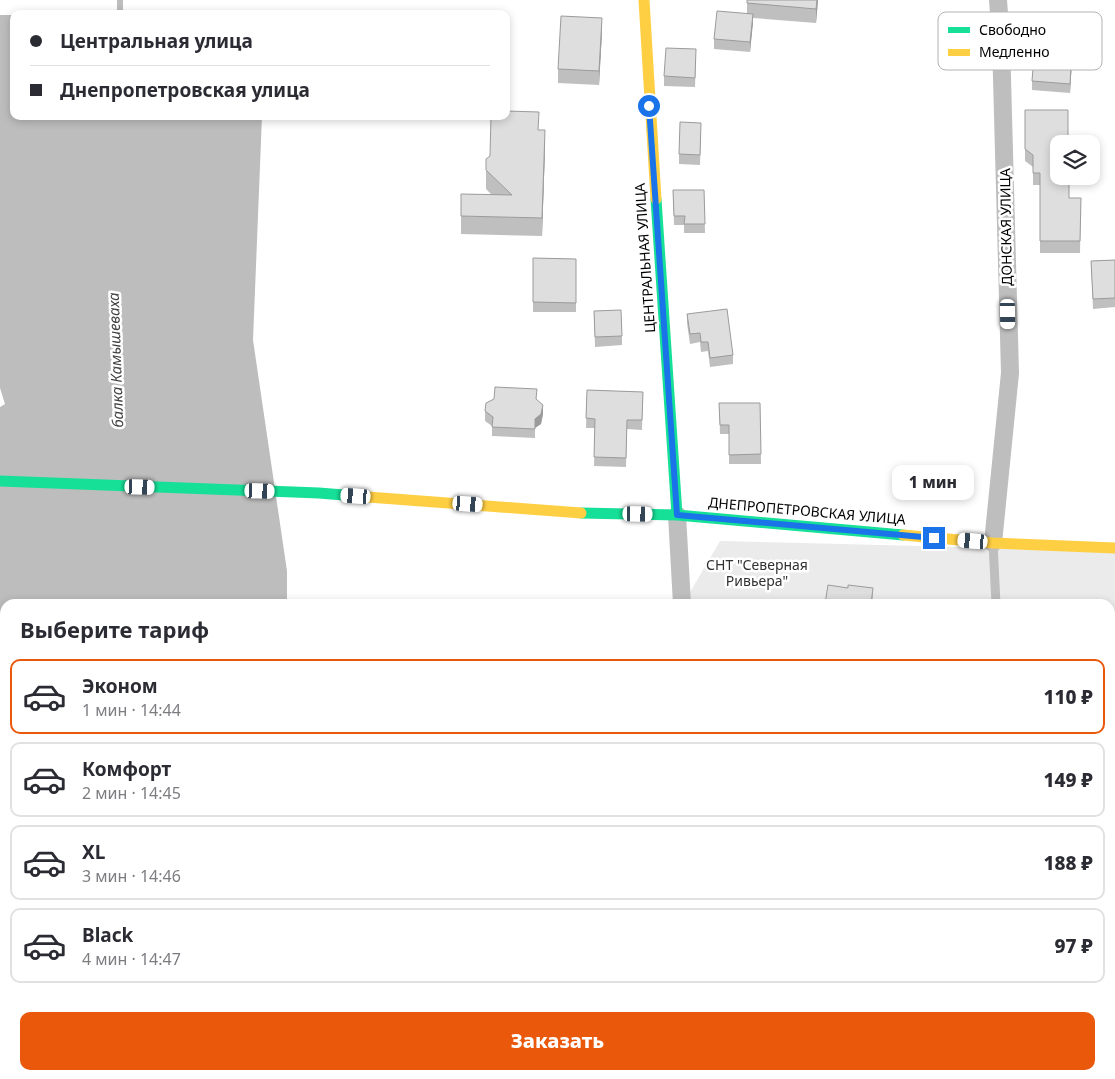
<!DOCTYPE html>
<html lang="ru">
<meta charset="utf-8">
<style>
body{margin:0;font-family:"Noto Sans",sans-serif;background:#f7f7f7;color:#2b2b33;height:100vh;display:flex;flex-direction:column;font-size:19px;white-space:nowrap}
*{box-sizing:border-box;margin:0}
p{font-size:16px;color:#7c7c81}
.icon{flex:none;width:28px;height:28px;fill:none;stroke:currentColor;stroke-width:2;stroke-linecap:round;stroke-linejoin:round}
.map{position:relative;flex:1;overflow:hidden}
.panel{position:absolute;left:0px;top:599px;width:1115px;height:481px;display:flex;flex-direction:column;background:#fff;border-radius:15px 15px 0 0;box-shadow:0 2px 8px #0003}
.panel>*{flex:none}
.top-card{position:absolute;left:10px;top:10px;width:500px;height:110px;border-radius:10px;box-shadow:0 2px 8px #0003;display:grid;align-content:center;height:110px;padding:0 20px;background:#fff}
.fabs{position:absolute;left:1050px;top:135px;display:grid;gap:10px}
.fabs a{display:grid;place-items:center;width:50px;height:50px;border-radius:10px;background:#fff;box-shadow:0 2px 8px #0003;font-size:25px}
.end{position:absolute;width:22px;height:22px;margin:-11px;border:6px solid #1a73e8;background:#fff;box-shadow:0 0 0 2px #fff}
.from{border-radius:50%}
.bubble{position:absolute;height:35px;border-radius:10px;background:#fff;box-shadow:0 2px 8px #0003;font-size:16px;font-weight:800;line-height:35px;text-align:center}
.car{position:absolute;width:15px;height:30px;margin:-15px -8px;border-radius:6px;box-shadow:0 0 4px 1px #0007;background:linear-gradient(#fff 24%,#345 0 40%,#fff 0 76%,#345 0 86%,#fff 0)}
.top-card b{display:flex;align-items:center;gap:18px;height:48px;font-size:19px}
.top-card b+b{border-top:1px solid #e1e1e2}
.top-card i{width:12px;height:12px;background:#2b2b33}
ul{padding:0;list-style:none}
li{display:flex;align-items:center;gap:15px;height:75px;margin:0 10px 8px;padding:0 10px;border:2px solid #e1e1e2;border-radius:10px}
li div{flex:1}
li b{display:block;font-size:19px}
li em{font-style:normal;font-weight:800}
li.selected{border-color:#ea580c}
li>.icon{width:45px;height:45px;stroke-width:1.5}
h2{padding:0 20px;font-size:22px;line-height:60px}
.action{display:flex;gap:10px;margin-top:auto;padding:10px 20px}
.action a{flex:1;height:58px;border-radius:10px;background:#ea580c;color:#fff;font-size:20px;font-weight:800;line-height:58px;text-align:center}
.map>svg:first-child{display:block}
.green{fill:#ebebeb}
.water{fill:#bdbdbd}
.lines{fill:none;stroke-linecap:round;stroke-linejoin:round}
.stream{stroke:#bdbdbd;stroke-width:6}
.lane{stroke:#bebebe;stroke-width:9}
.street{stroke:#bebebe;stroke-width:18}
.fast{stroke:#16e098;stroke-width:11}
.slow{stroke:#ffcf43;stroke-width:11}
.wall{fill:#bfbfbf}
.shaded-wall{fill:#9b9b9b}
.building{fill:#dedede;stroke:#9b9b9b}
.route{stroke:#1a73e8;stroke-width:6}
.labels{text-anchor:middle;stroke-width:5;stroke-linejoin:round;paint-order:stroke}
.street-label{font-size:14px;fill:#000;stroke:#fff}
.park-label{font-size:14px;fill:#313131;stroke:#fff}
.water-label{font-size:15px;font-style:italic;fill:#424242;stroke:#fff}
.key{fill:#fff;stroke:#b2b2b2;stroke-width:1}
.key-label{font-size:14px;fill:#000}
</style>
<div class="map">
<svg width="1115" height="1079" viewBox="0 0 1115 1079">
<rect width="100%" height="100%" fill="#fff"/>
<!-- green -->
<path class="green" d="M720 541 1115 551V1079H339L336 1075H1110V604H469H683Z"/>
<!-- water -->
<path class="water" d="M0 15H14V116H262L253 340 287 571V604H5V1075H319L322 1079H0V407L5 404 0 388Z"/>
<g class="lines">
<!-- stream -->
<path class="stream" d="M120 14V0"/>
<!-- lane -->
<path class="lane" d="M993 543 996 604
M1110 631 1114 632
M1110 837 1115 838
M1110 1033 1115 1034"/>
<!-- street -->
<path class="street" d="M677 515 682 604
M993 543 1010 373 1001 41 998 0"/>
<!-- fast -->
<path class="fast" d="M656 199 677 515
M0 481 319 493 368 497
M581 513 677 515 903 535"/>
<!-- slow -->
<path class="slow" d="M644 0 656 199
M368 497 581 513
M903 535 993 543 1115 548"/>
</g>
<!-- wall -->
<path class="wall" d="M747 0H818L816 23 753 18 750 52 714 49V39L747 13Z
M602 32 599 85 558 83V69Z
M1073 43 1070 93 1032 90V81Z
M696 58 695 87 664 86V76Z
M1025 110 1069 198H1081L1080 253H1040V185H1033V167L1025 161Z
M539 130 545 149 542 236 461 234V194L492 195 486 189V159Z
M701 132 700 165 679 164V154Z
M673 190H704L705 233H684V225H674Z
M533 258 576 259V312H533Z
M1115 260V307L1093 309 1091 261Z
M594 311 622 336V345L595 347Z
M687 314 733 355V364L710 367 708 351 701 352 700 342 690 344 687 323Z
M587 390 643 392 642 430 627 429 626 467 594 466 595 428H586Z
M537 400 543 414 541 424 535 428V438L492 436V426L485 421V411Z
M719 403H760L761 464H729V434H720Z"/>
<!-- shaded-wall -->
<path class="shaded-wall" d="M817 0H818L816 23V9Z
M753 14V23L750 52V42Z
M602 18V32L599 85V71Z
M1073 34V43L1070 93V84Z
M545 130V149L542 236V218Z
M543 405V414L541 424 535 428V438V419Z
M873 588 872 604H871Z
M1114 724V738L1110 755V741Z"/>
<!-- building -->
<path class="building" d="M747 0H817L816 9 747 3Z
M717 11 753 14 750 42 714 39Z
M561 16 602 18 599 71 558 69Z
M1036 31 1073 34 1070 84 1032 81Z
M666 48 696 49 695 78 664 76Z
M1025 110H1068V144H1059V176H1069V198H1081L1080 241H1040V173H1033V155L1025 149Z
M506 111 539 112 538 130H545L542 218 461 216V194L512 195 486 170V159L490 156 491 116H506Z
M680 122 701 123 700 155 679 154Z
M673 190H704L705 224H684L685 216H674Z
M533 258 576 259V303L533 302Z
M1115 260V298L1093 299 1091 261Z
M727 309 733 355 710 358 708 342H701L700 333 690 334 687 314Z
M621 310 622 336 595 337 594 311Z
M495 387 537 389 536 399 543 405 541 414 535 419V429L492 427 493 417 485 411 486 403 494 399Z
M587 390 643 392 642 420H627L626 458 594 457 595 419 586 418Z
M719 403H760L761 454 729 455V425H720Z
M828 585 848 588V585L873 588 871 604H825Z
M1110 724H1114L1110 741Z"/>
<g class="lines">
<!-- route -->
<path class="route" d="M649 106 677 515 934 538"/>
</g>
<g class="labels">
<!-- street labels -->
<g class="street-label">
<text transform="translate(1006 227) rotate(-91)" y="5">ДОНСКАЯ УЛИЦА</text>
<text transform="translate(645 258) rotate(-94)" y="5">ЦЕНТРАЛЬНАЯ УЛИЦА</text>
<text transform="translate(807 511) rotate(5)" y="5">ДНЕПРОПЕТРОВСКАЯ УЛИЦА</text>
</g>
<!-- park labels -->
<g class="park-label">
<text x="757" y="570">СНТ "Северная<tspan x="757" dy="16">Ривьера"</tspan></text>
</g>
<!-- water labels -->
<g class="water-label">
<text transform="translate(116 360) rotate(-92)" y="5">балка Камышеваха</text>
</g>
</g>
<!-- legend -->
<rect x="938" y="12" width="164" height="58" rx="8" class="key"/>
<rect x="948" y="27" width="22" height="6" fill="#16e098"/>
<rect x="948" y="49" width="22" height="7" fill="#ffcf43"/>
<g class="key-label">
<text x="979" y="35">Свободно</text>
<text x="979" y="57">Медленно</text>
</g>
</svg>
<div class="fabs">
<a><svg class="icon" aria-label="layers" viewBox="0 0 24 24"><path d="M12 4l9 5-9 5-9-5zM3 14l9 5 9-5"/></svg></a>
</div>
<i class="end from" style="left:649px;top:106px"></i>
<i class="end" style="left:934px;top:538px"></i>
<div class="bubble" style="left:892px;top:465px;width:82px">1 мин</div>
<i class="car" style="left:1008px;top:314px;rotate:179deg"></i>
<i class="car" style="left:140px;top:487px;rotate:92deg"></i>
<i class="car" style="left:260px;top:491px;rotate:92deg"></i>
<i class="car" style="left:356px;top:496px;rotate:274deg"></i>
<i class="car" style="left:468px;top:504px;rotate:94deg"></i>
<i class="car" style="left:638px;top:514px;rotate:91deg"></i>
<i class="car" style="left:973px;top:541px;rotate:275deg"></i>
<div class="top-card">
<b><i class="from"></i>Центральная улица</b>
<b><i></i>Днепропетровская улица</b>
</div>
<section class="panel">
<h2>Выберите тариф</h2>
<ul>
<li class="selected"><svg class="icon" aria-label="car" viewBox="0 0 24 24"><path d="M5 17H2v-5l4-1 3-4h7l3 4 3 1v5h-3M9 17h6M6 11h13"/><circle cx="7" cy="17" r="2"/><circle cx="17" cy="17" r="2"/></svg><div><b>Эконом</b><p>1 мин · 14:44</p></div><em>110 ₽</em></li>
<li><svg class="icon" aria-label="car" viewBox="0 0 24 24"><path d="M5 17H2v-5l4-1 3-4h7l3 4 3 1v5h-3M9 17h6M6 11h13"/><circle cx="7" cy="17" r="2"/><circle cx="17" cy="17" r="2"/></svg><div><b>Комфорт</b><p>2 мин · 14:45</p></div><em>149 ₽</em></li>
<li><svg class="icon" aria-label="car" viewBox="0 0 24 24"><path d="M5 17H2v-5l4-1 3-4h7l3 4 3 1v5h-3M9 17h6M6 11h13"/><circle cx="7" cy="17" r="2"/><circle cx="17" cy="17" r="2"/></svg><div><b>XL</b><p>3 мин · 14:46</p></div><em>188 ₽</em></li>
<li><svg class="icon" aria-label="car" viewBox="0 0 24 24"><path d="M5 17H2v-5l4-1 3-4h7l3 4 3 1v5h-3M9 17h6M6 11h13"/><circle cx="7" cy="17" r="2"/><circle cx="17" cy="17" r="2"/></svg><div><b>Black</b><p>4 мин · 14:47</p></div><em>97 ₽</em></li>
</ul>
<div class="action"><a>Заказать</a></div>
</section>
</div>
